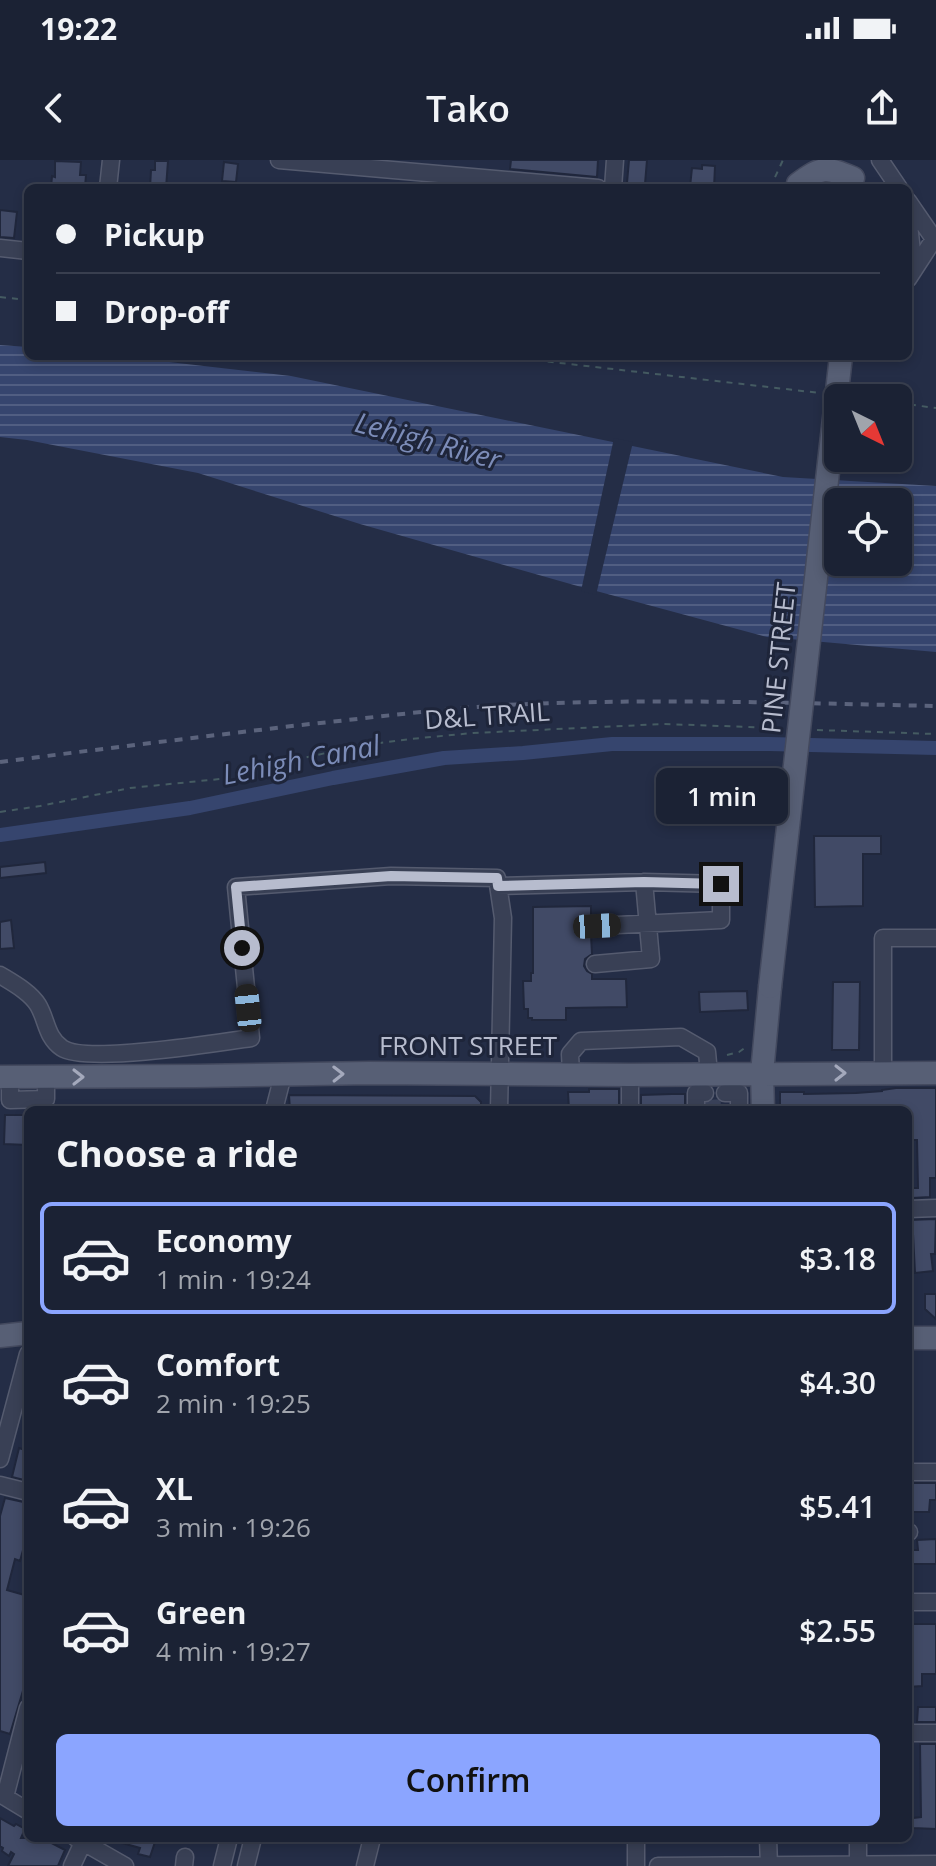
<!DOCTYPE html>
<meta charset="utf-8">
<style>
body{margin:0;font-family:"Open Sans",sans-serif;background:#242a3c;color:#f1f3f6;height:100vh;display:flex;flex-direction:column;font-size:30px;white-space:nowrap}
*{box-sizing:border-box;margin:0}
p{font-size:26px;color:#a0a4ac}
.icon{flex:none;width:44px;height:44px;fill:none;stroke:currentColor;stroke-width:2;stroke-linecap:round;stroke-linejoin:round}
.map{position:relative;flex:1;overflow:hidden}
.details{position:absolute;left:24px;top:946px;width:888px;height:736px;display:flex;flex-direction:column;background:#1b2234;border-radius:12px;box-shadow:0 4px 12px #0003,0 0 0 2px #393f4f}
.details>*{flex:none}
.top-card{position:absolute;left:24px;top:24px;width:888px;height:176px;border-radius:12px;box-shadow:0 4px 12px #0003,0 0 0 2px #393f4f;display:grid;align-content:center;height:176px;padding:0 32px;background:#1b2234}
.needle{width:52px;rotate:137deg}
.buttons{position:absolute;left:824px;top:224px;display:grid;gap:16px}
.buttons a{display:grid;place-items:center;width:88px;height:88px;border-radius:12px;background:#1b2234;box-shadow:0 4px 12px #0003,0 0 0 2px #393f4f;font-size:40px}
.end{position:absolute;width:36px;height:36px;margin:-18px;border:10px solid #b7bcce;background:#111;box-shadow:0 0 0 4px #111}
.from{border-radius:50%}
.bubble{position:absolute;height:56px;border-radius:12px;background:#1b2234;box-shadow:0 4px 12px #0003,0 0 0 2px #393f4f;font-size:26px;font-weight:600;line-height:56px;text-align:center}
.car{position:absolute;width:24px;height:48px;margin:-24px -12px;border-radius:10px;box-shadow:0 0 6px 2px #0007;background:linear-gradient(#222 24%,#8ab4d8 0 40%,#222 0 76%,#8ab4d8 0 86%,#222 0)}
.top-card b{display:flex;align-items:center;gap:28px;height:76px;font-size:30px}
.top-card b+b{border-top:2px solid #393f4f}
.top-card i{width:20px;height:20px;background:#f1f3f6}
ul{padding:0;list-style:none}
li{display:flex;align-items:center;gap:24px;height:112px;margin:0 16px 12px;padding:0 16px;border:4px solid transparent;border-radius:12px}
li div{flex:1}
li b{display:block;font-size:30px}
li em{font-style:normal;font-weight:600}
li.selected{border-color:#8ba5ff}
li>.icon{width:72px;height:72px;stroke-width:1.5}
h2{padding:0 32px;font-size:36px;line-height:96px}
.button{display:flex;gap:16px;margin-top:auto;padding:16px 32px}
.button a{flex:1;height:92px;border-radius:12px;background:#8ba5ff;color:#111;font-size:32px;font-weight:600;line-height:92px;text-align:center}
.status{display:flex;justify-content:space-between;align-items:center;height:56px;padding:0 40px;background:#1b2234;direction:ltr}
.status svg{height:22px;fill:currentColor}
header{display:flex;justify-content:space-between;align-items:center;height:104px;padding:0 32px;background:#1b2234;font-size:36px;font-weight:600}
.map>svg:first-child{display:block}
.water{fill:url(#water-rules);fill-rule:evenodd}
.pier{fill:#242d46}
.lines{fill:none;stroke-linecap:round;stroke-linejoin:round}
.canal{stroke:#36456e;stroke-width:14}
.building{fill:#414a66;stroke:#20273c;stroke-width:2}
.minor-tunnel{stroke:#3a425a;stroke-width:16;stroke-dasharray:16 8;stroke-linecap:butt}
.minor-casing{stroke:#555b6f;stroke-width:19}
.major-casing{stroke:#43495e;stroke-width:25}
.path{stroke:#455b62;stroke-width:2;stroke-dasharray:6 6;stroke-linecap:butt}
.minor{stroke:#394055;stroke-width:16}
.major{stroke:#575f75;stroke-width:22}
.rail{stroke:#5b637c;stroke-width:4;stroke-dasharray:8 8;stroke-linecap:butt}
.major-bridge-casing{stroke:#43495e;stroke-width:25;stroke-linecap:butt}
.major-bridge{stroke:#575f75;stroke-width:22}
.oneway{stroke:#a4a9bc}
.route{stroke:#b7bcce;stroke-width:10}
.labels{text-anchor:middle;stroke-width:6;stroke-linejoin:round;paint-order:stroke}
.street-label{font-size:26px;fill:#b7bcce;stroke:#1e253a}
.water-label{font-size:28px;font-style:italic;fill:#7c8cb8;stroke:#1e253a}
</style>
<div class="status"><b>19:22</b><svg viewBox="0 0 49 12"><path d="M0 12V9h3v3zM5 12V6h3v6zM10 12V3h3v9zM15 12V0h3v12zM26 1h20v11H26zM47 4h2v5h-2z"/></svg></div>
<header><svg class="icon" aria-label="back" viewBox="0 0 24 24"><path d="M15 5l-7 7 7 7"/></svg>Tako<svg class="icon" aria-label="share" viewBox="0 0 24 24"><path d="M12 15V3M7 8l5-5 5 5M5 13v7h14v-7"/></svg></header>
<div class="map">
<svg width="936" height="1706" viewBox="0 0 936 1706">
<defs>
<pattern id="water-rules" width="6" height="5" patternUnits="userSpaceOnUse" patternTransform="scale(2)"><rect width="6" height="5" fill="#36456e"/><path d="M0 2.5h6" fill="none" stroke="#515e82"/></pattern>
</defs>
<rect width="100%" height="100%" fill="#242d46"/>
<!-- water -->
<path class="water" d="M0 185 28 187V196H117L291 216 783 317 936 326V492L767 477 574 425 360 364 198 313 27 280 0 277ZM838 342H898V402H838Z"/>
<!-- pier -->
<path class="pier" d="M614 278 633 282 596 435 581 431Z"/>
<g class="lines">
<!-- canal -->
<path class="canal" d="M0 675 190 648 333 618 444 598 523 593 612 584H769L936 588"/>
</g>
<!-- building -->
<path class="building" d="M511 0H598L597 17 510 9Z
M629 0H647L645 24 627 23Z
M55 1 81 2 80 15H86L85 27 51 28 52 16 55 17Z
M155 1H168L166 28H150L151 10H155Z
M224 2 238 4 236 22 222 21Z
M702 5 715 6 714 28 690 27 692 8 702 9Z
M0 50 17 52 14 78 0 77Z
M814 676H881V694H863V746L815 747Z
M45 702 46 713 0 718V707Z
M591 746V757L586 766 587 771 591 775 592 794 585 799 584 806 587 811 592 814V819H626L627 847 566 848V860H532V858H528V849H524L523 821H531V813H533V747Z
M11 760 14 788 0 789V762Z
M833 822H860L859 890H832Z
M747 831 748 850 700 852 699 832Z
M896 928H936V1018H930V1037L912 1038V1028H918L917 980H908V950H780V932H804V934L856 933 882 931V930Z
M589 929H619V950H569L568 932H589Z
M672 934H685V950H641V935Z
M289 935 475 936 481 942V950H290Z
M5 955H28V985L4 984Z
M936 1059 935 1094H931L933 1111 915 1113 913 1074 908 1073V1060Z
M925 1134H936V1159L925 1149Z
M19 1288 28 1291V1321L12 1317Z
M908 1323H936V1340H930L929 1352H908Z
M5 1338 28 1343V1372L20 1401 15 1399 7 1430 28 1436V1487L26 1495 28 1496V1514L10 1574 0 1571V1356Z
M936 1379V1404H908V1390H918L917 1380Z
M908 1464H936V1514H922V1526L908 1527Z
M918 1547H936V1562H917Z
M920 1584H936V1669L913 1668V1658L921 1657Z
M0 1658 14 1666 16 1664 25 1669 21 1678H42L65 1690 58 1706H8L14 1694 11 1692 9 1696 2 1691 3 1688 0 1686Z
M116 1678H142L155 1682 150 1697 138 1694 140 1688 115 1681Z"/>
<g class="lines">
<!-- minor-tunnel -->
<path class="minor-tunnel" d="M705 948 725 947"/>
<!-- minor casing -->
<g class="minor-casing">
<path id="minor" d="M279 0 598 28
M880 0 899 28
M108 28 111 0
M613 28 615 0
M908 41 934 79
M908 55 914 110
M0 88 28 91
M908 119 934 79
M498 726 644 722 721 724V760L597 766
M595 804 651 799 644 722
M0 815C13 823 30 832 38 845 47 860 46 877 62 888 86 904 217 883 251 878L236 727 391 716 497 718 503 758 499 950
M883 913V778H936
M571 914 570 894 581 881 681 877 707 892 709 914
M10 917V940L46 939V917
M725 933H739V950
M274 950 283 915
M630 950V915
M696 950V933H705
M908 1049 936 1048
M0 1299 28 1194
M908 1312H936
M0 1325 28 1332
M908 1372H909
M908 1442H936
M908 1573H936
M0 1634 28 1651
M5 1637 28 1548
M76 1678 125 1706
M636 1678V1706
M768 1678 769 1706
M858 1678V1706
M72 1706 85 1678
M184 1706 185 1697
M222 1706 229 1678
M246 1706 253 1678
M365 1706 372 1678
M658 1706 936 1704"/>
</g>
<!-- major casing -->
<g class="major-casing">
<path id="major" d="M798 24C822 6 826 7 853 18
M0 917 197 916 370 913 630 915 936 913
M763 950 762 913 770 827
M0 1176 28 1173
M908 1178H936"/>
</g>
<!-- path -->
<path class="path" d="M770 28 783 0
M0 137 28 140
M500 196 820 233
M898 243 936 248
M817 570 936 574
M0 652 40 646 130 628 220 619 294 600 358 586 410 579 473 573 664 564 779 568
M727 895 739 892 746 887"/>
<!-- minor -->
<use href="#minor" class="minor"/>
<!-- major -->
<use href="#major" class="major"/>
<!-- rail -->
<path class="rail" d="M0 602C100 589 200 577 301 565 369 558 437 549 506 545 649 538 793 543 936 546"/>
<!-- major-bridge casing -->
<g class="major-bridge-casing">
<path id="major-bridge" d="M770 827 841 196"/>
</g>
<!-- major-bridge -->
<use href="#major-bridge" class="major-bridge"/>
</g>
<!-- one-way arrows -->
<defs><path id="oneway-chevron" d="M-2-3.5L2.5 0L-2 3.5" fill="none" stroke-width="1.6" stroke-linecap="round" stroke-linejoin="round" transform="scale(2)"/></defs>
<g class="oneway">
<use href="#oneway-chevron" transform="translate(840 913)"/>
<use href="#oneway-chevron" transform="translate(338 914) rotate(-1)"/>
<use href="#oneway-chevron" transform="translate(78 917)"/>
</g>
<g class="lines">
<!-- route -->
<path class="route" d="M242 788 236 727 391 716 497 718 498 726 644 722 721 724"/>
</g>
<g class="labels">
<!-- street labels -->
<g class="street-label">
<text transform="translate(779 498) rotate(-84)" y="9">PINE STREET</text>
<text transform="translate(487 556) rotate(-4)" y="9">D&amp;L TRAIL</text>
<text x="468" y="895">FRONT STREET</text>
</g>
<!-- water labels -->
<g class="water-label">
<text transform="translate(428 281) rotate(15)" y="10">Lehigh River</text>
<text transform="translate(301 600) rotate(-11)" y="10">Lehigh Canal</text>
</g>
</g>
</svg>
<div class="buttons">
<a><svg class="needle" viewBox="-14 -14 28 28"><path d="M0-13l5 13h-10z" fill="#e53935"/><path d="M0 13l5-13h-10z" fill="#a0a4ac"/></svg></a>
<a><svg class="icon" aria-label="locate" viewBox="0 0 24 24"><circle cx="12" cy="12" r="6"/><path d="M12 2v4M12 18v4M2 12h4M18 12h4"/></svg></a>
</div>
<i class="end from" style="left:242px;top:788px"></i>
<i class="end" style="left:721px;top:724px"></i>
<div class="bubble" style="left:656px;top:608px;width:132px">1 min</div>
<i class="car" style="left:597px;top:766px;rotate:87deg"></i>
<i class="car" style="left:248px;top:848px;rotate:354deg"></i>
<div class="top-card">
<b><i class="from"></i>Pickup</b>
<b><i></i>Drop-off</b>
</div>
<section class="details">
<h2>Choose a ride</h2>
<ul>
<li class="selected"><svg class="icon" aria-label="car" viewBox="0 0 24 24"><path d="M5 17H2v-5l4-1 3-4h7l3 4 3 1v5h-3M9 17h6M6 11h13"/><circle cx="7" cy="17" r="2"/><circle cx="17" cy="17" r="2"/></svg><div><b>Economy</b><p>1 min · 19:24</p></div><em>$3.18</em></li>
<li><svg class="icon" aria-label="car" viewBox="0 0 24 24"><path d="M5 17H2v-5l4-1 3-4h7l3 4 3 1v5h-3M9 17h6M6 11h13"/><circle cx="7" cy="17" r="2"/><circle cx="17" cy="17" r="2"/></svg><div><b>Comfort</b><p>2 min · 19:25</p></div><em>$4.30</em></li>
<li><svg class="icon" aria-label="car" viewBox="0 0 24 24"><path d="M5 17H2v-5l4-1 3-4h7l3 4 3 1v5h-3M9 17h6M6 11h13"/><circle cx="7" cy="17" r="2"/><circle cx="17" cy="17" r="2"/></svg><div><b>XL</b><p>3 min · 19:26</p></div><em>$5.41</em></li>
<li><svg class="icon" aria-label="car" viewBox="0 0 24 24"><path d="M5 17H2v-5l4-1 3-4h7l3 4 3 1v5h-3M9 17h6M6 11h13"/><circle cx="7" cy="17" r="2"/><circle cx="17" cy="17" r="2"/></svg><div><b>Green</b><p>4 min · 19:27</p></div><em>$2.55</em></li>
</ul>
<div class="button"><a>Confirm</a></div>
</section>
</div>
